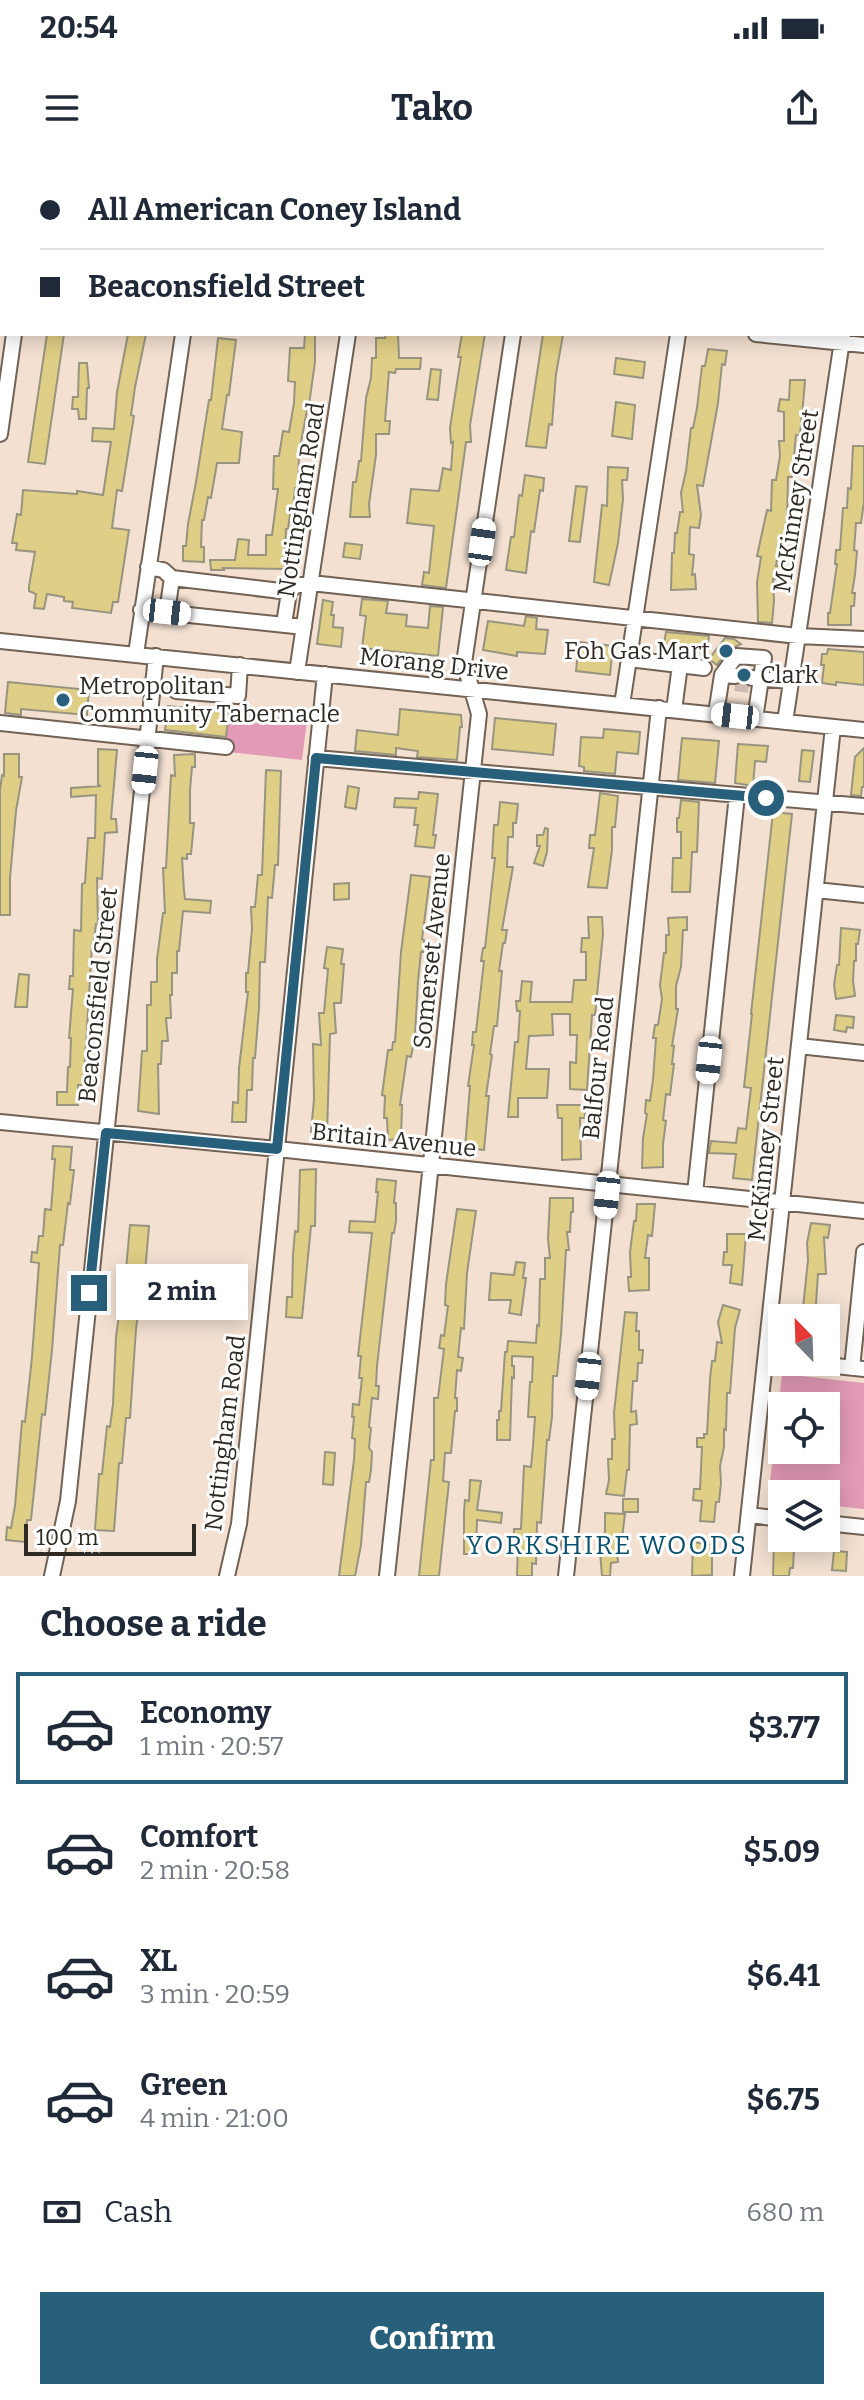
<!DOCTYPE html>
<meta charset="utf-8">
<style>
body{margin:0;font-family:Bitter,serif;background:#f6f6f7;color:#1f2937;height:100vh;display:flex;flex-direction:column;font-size:30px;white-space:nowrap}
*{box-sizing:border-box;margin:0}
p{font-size:26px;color:#747a83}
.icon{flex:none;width:44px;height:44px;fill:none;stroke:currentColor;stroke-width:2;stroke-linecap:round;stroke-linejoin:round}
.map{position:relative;height:1416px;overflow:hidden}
.side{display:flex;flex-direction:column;background:#fff;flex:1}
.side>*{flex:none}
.banner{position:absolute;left:0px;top:0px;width:864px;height:176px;box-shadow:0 4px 20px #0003;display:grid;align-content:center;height:176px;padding:0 40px;background:#fff}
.needle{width:52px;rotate:337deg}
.controls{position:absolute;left:768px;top:1144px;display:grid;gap:16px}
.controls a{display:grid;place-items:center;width:72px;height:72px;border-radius:0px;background:#fff;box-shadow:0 4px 20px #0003;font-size:40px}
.scale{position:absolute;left:24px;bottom:20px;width:172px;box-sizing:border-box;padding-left:8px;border:4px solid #2f2923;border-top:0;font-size:22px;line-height:28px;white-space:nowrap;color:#2f2923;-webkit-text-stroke:6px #fff;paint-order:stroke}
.end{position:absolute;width:36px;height:36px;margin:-18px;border:10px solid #285f7a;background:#fff;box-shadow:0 0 0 4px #fff}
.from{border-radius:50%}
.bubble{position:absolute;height:56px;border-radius:0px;background:#fff;box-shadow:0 4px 20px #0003;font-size:26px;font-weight:700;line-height:56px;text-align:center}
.car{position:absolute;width:24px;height:48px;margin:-24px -12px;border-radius:10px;box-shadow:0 0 6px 2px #0007;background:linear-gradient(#fff 24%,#345 0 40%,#fff 0 76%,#345 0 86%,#fff 0)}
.banner b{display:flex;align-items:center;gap:28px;height:76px;font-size:30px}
.banner b+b{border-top:2px solid #e0e1e3}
.banner i{width:20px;height:20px;background:#1f2937}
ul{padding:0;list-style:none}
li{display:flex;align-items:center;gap:24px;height:112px;margin:0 16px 12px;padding:0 24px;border:4px solid transparent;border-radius:0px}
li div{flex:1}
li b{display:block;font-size:30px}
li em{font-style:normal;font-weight:700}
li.current{border-color:#285f7a}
li>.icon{width:72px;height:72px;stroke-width:1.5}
h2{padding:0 40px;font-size:36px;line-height:96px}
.pay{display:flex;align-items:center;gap:20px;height:88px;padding:0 40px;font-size:30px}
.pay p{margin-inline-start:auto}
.primary-button{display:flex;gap:16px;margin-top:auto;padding:16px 40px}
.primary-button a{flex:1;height:92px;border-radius:0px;background:#285f7a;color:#fff;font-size:32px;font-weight:700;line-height:92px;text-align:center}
.status{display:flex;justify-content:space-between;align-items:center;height:56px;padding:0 40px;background:#fff;direction:ltr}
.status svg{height:22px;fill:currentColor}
header{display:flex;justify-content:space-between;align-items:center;height:104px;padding:0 40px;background:#fff;font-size:36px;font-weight:700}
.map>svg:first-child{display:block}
.green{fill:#e29ab6;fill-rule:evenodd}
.building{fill:#dfce85;stroke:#989480;stroke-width:2}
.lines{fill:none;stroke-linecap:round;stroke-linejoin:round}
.minor-tunnel{stroke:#ccbbae;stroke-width:14;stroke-dasharray:14 7;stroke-linecap:butt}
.minor-casing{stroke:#726255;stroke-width:18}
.minor{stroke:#fff;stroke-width:14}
.route{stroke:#285f7a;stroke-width:10}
.poi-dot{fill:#285f7a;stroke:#fff;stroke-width:3}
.labels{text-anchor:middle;stroke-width:6;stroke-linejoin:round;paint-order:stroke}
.street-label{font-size:24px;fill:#2f2923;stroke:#fff}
.poi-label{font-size:24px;fill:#2f2923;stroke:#fff;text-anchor:start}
.neighbourhood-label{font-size:26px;letter-spacing:2px;fill:#08506d;stroke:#fff}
</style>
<div class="status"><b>20:54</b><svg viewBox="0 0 49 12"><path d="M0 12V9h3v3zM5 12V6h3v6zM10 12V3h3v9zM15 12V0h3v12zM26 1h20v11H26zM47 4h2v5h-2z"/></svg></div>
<header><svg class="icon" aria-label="menu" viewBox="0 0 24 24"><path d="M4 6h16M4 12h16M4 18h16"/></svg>Tako<svg class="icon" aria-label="share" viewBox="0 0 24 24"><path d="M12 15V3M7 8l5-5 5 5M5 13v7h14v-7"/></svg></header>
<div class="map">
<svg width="864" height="1416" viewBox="0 0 864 1416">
<rect width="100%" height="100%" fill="#f3e0d1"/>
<!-- green -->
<path class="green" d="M229 552 307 560 302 600 228 592 226 583Z
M782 1214 864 1223V1349L826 1345V1334H782V1340L768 1339ZM782 1246H826V1290H782Z"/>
<!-- building -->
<path class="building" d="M47 174H64L45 304 28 302Z
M128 174H146L135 227 131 255 134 256 122 331 117 330 112 368 129 370 118 442H113L111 453 72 448 73 442 64 441V437L47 434 44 449 34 448 36 434 29 431V426L35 392 16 390 17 383H12L17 354 21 355 23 330 77 334V331L103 335 111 282 92 281 93 268 114 269 117 232Z
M305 174H315V202L309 245H308L299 293 298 328H295L293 348H291L288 369H286L284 409 223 408 224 410H211L210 400H235L238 379 249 380 248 395H266V375H272L278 329H273L274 296H279L283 271 289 272 294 243 295 222 288 221 290 188H304Z
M386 174H398L399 198H421L420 209H396L395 213 389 212 385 261H390L389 274H376V295L369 344 370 357H350L353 322H356L359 301H361L366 238 371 218 372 198H376V178H385Z
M462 174H485L470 265 471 282H466L446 428 422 425 424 412 429 413 434 366 407 363 411 329 439 331 443 308 451 310 453 282 451 283 450 268 461 197H458Z
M543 174 563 175 556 214 552 265 549 264 546 288 526 286Z
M218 178 236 180 229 235H227L222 269 242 272 239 303H217L211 338 208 337 204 360H202L201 387H204V402L183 401V386H186L188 364 196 322 209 240H211Z
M708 189 727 191 725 205 722 204 718 243 703 326 697 325 701 355 699 368 690 367 689 394 694 395 692 415 695 414 696 429 671 430 672 393H674L675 373H677L680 352H683L681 333 686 311 691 268H693L697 248 702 206H705Z
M616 198 645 202 643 218 614 214Z
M79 203H87L89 228H87L86 259H79L78 249H72L73 237H78Z
M431 209 441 210 438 240 427 239Z
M790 220H805L804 233 800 275H796L792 317H788L787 359 783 380H780L776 406H780L778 419H773L774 441 772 463 758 462 757 422 761 397 757 396 767 350 771 351 772 320H776L780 296 779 281H784V252L778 251 780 239 789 240Z
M616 242 635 245 632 279 612 276Z
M853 286H864V342L861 363H856L854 390 857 391 855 415 852 433H855L854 446H851V465H828V453H830L837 404H835L836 390H840L843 348H847L848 328 851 329Z
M608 307 628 308 627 320H622L623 339 618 383 609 425 594 422 602 345 607 346Z
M525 315 544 318 543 331 540 330 534 372 531 371 526 413 506 410 511 377H514L519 335 522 336Z
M576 326 587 327 580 382 569 381Z
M345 383 362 385 360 399 343 397Z
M362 439 388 441 386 453 407 455 406 466 428 468 430 446 443 447 438 496 362 488 366 456 360 455Z
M323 440 333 442 331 455H334L333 467 343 468 341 487 317 484Z
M526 456 537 458 536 469 548 470 545 494 517 492V496L483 490 488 461 524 466Z
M666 472 709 476 707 493 663 488Z
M725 478 734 479 741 484 728 490 717 505 709 499Z
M579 482 613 486 610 515 576 511Z
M828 489 864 492V525L836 522V525L822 523 824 505H821L822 494H827Z
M8 522 79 529 89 528 87 555 21 549V555L5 553Z
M168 546 229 552 226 577 165 570Z
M400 549 461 555 462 567H460L457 600 417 597 418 591 396 588V595L355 591 357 570 398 575Z
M495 558 556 564 553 595 492 589Z
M604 569 640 572 638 594 617 592 615 614 584 611V607L579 606 581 577 603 578Z
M682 578 719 581 715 623 678 620Z
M738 584 768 586 766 602 755 601 753 626 735 623Z
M864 588V627H862L861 636 851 635 855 597Z
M98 589 117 590 111 659H116L117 672 105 673 102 719 97 718 98 764H96L93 786 92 785 85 901 83 925H78V945H57V932H67L68 907H70L71 878H69L73 829H69L70 816H73L74 770 81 771 82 724 85 723 88 678H95L96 635 71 637V628L101 626 98 625Z
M802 590 814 591 810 622 799 621Z
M4 594H19V617H22L16 651 10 718V755H0V630L2 615 4 616Z
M195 594V607H192L190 630V663H194L191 694H187V699L182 698 184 731 185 739 211 741 210 753 183 751 179 791H177V813H172V835H170L171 858H166L168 881H162L161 904H158L159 954 138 951 142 891H147V845H151V822H157V799L163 753H165L163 708H166L171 615 175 616 174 595Z
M266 610 281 611 278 705H275L272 738 268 737 265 802H260L259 848 255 898H253L252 930H247L246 962H232L233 942 238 943 239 908 248 832H246V813H248L252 769 251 747H255L258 715H262Z
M348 626 359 628 356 649 345 647Z
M419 632 438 634 433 675H436L434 688 415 686 418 665H414L416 648 394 647 395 638 418 639Z
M600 633 618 636 615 667H612V690L607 728 588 727 594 688H589L590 675H595Z
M681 640 699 642 697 692H692L690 732H672L673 698H681V672H677V658H679Z
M500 642 518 644 516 663H513V677H508L507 707H513L502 770H507L505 783H503L499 811H502L497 866H494L490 894 492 895 486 936H489L484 990 465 988 470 926H468L474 885H472L473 872H476L484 801H481L483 788H485L495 698H492L494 665H498Z
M773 652 792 654 752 1020 733 1018 736 994 709 993 711 981 736 983 738 968 746 969 751 928 744 927 752 854H751Z
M545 668 548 669 547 692 543 706 534 703 540 686H537V675H543Z
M411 715 430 717 422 779 424 780 423 792H421L418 821 415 875 411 897 407 896 400 945H402L401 979 388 980 387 958H384L385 936 382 935 388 890H392L393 882H395L401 792Z
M349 723V739L334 740V724Z
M588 757H602L603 774 595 855H592L587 930 570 929V902L576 903 577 875H570V854H552L553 875 529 876 526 909H549L547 938H518V957H508L515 882H518L520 851H517L516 841H520L522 821 532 822 530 842H572L574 820H586V792H581L582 778H589Z
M687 757V770H683L681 807 676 826V849H678L672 886H674L672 904H674L670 935 666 934 663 960 666 961 663 984V1007L642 1008 643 978 647 954 645 953 646 940 650 941 653 920 656 878H653L655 865H658L662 839 660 825 664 793H666V775H669L668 758Z
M841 768 860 770 858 784H856V801H854L853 821 855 836 836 839 834 825 837 805H839Z
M327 787 343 789 341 804H344L341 843H334L336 873 330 874 327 974 311 972 314 939 313 884 321 885 319 853H324L328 809 324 808Z
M19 814 29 815 27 847H15Z
M836 855 854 857 853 868 847 867 846 872 834 870Z
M557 945H584L585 958H580L581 999 562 1000V958H558Z
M53 986 72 987 70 1010H74L70 1044 68 1043 63 1085H60L52 1190 45 1255 42 1254 31 1360H27L25 1382 6 1380 7 1367 11 1368 15 1346 22 1261 25 1262 32 1197 39 1103 31 1102 32 1092 37 1093 39 1076H43L45 1049 51 1050 55 999H52Z
M316 1009 315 1066H311L302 1158 286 1157 287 1137H292L293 1095 295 1071 298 1072 300 1010Z
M377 1019 396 1021 394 1043H396V1061L394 1073H392L377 1206 376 1226H379L378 1239 372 1238 369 1267 371 1268 369 1288 372 1292 371 1310 369 1322H366L361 1385 355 1416H339L354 1300 355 1279 352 1278 354 1257H352L353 1244 359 1245 362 1218H359L361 1196H358L372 1073 349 1072 350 1061 375 1062 378 1032H376Z
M550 1038H573V1052H571L570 1072H567L569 1090H566L561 1175 557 1216H553L552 1257 549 1280H547L541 1363 537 1362 536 1404 532 1403V1416H517L518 1383 514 1384V1369H521L524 1306 531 1307 533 1286 535 1257H528L530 1222H532L533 1197 512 1196V1206H514V1218L512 1217 510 1280H497V1260H499V1251H501L505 1192H507L508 1181 536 1183 537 1165 539 1166 540 1119H545V1098H550L548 1079Z
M637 1044H655L652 1076 648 1075 645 1098H649V1130L629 1131 628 1117H631L630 1092 634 1061H636Z
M457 1049 476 1051 467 1113 464 1169 461 1168 458 1197 463 1198 461 1211 457 1210 455 1238H457V1251H455L451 1293H445L443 1321 449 1322 439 1416H419L431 1300H434V1238H438L444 1189 439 1188 441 1175 444 1176 448 1146 445 1145 446 1124Z
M811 1063 830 1065 828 1078 824 1077 826 1114H818L815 1158H802L808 1100 807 1083Z
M130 1065 149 1066 142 1147H139L136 1169 130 1258H126L122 1303H119L114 1371 95 1370 99 1314H102L107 1266 110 1267 113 1244 116 1177 119 1155H122Z
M727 1074H746L742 1125 730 1123 732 1105H723L724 1092H727Z
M516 1102 525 1103 523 1118H526L521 1155 509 1153 511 1140H489L491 1113 514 1115Z
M723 1145 740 1150 735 1168 730 1233H727L726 1270 724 1269V1287L720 1306 721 1323 719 1342H716L714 1362 700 1361 702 1341 693 1340 694 1329H700L702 1287H697V1278H704V1274H707L710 1219 712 1201H715L717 1182 722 1183 718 1162Z
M625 1152 637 1153 636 1171H639V1190H643L642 1203H638L637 1221H633L631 1252 636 1251 637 1264 630 1265 629 1310H627L624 1336 606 1334 609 1320 608 1299H612V1279H615L614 1253Z
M325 1292 335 1293 333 1325 323 1324Z
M470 1320 481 1321 477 1350 502 1353 501 1363 477 1360 476 1394H464V1351L465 1340 469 1341Z
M623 1339H638V1352H623Z
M605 1353 625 1354 621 1386H616L618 1402 611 1403 610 1416H602L600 1391 602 1390 605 1371Z
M774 1378H804L805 1389 794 1390 793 1408H790L789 1416H773Z
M693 1382 712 1385V1415L692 1416Z
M834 1391 847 1392 846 1411 832 1410Z"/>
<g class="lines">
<!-- minor-tunnel -->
<path class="minor-tunnel" d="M735 524 751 526"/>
<!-- minor casing -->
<g class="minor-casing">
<path id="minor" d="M37 2V0
M208 2 209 0
M374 2V0
M538 2V0
M704 2V0
M862 41 864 27
M0 96H2
M756 174 864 185
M0 274 14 174
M148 407 163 410 172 418 289 432 296 425H310
M311 423 798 476 864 479
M141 450 304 467
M167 452 172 418
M284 464 289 432
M0 481 864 570
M136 494 183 174
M629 499 704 508
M297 512 348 174
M722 515 736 496 764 498 755 559
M752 518 791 521
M176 531 238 536 240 505
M622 545 678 174
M674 550 680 505
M716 554 722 515 735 516
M785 562 843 174
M0 563 226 587
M316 598 864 646
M816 730 864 735
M799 886 864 893
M0 962 277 989 864 1051
M695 1033 737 635
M799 1202 864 1209
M852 1208 864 1092
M749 1355 782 1359
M826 1363 864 1367
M52 1416 68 1341 156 496
M227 1416 239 1364 325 514
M387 1416 479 554 464 503 513 174
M566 1416 659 548
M742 1416 833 567"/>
</g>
<!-- minor -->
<use href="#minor" class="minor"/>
</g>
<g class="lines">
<!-- route -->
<path class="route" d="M89 1133 106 973 277 989 316 598 766 638"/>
</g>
<!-- markers -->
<g class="poi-dot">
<circle cx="726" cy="491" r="8"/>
<circle cx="744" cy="515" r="8"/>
<circle cx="63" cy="540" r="8"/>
</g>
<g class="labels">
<!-- street labels -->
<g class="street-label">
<text transform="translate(301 340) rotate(-81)" y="8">Nottingham Road</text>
<text transform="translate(796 341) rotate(-81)" y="8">McKinney Street</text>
<text transform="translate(434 504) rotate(6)" y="8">Morang Drive</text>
<text transform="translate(432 791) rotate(-84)" y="8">Somerset Avenue</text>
<text transform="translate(98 835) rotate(-84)" y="8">Beaconsfield Street</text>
<text transform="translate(598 908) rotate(-84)" y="8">Balfour Road</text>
<text transform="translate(394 980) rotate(6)" y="8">Britain Avenue</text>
<text transform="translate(766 989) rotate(-84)" y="8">McKinney Street</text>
<text transform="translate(225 1273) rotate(-83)" y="8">Nottingham Road</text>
</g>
<!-- poi labels -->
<g class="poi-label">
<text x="710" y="499" text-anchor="end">Foh Gas Mart</text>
<text x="760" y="523">Clark</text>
<text x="79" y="534">Metropolitan<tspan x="79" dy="28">Community Tabernacle</tspan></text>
</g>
<!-- neighbourhood labels -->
<g class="neighbourhood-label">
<text x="607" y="1394">YORKSHIRE WOODS</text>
</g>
</g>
</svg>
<div class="controls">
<a><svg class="needle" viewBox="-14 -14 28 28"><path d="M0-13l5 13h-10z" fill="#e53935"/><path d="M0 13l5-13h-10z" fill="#747a83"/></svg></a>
<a><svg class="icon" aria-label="locate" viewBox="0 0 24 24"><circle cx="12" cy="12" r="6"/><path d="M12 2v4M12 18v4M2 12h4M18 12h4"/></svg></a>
<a><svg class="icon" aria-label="layers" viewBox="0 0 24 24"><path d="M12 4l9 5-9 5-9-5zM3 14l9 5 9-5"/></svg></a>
</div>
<div class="scale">100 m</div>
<i class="end from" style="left:766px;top:638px"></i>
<i class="end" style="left:89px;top:1133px"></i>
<div class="bubble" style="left:116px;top:1104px;width:132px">2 min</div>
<i class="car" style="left:482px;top:382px;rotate:8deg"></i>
<i class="car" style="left:167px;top:452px;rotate:96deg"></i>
<i class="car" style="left:735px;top:556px;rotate:276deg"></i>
<i class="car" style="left:145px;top:610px;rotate:186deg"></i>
<i class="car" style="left:709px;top:900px;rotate:186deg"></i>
<i class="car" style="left:607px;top:1035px;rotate:186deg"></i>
<i class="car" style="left:588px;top:1216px;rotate:186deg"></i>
<div class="banner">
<b><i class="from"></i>All American Coney Island</b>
<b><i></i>Beaconsfield Street</b>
</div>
</div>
<section class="side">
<h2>Choose a ride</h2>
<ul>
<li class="current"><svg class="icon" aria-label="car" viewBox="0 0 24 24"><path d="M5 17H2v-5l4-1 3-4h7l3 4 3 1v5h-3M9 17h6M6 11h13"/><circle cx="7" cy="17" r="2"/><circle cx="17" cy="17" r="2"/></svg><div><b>Economy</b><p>1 min · 20:57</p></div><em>$3.77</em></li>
<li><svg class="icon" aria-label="car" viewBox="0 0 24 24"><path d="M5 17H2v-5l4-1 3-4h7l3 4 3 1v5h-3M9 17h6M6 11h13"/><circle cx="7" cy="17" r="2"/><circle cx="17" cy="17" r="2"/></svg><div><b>Comfort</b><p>2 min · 20:58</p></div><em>$5.09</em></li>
<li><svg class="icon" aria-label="car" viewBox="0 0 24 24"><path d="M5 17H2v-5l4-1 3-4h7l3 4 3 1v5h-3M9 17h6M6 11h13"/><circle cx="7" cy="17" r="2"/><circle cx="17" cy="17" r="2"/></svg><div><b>XL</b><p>3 min · 20:59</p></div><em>$6.41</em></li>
<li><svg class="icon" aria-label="car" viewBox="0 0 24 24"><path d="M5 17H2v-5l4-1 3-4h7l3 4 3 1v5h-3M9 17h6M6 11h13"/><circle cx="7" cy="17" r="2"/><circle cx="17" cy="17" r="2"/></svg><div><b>Green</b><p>4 min · 21:00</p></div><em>$6.75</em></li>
</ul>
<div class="pay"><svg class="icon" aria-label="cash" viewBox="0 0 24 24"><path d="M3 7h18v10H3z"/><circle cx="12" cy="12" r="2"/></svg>Cash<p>680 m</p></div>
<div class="primary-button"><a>Confirm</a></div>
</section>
